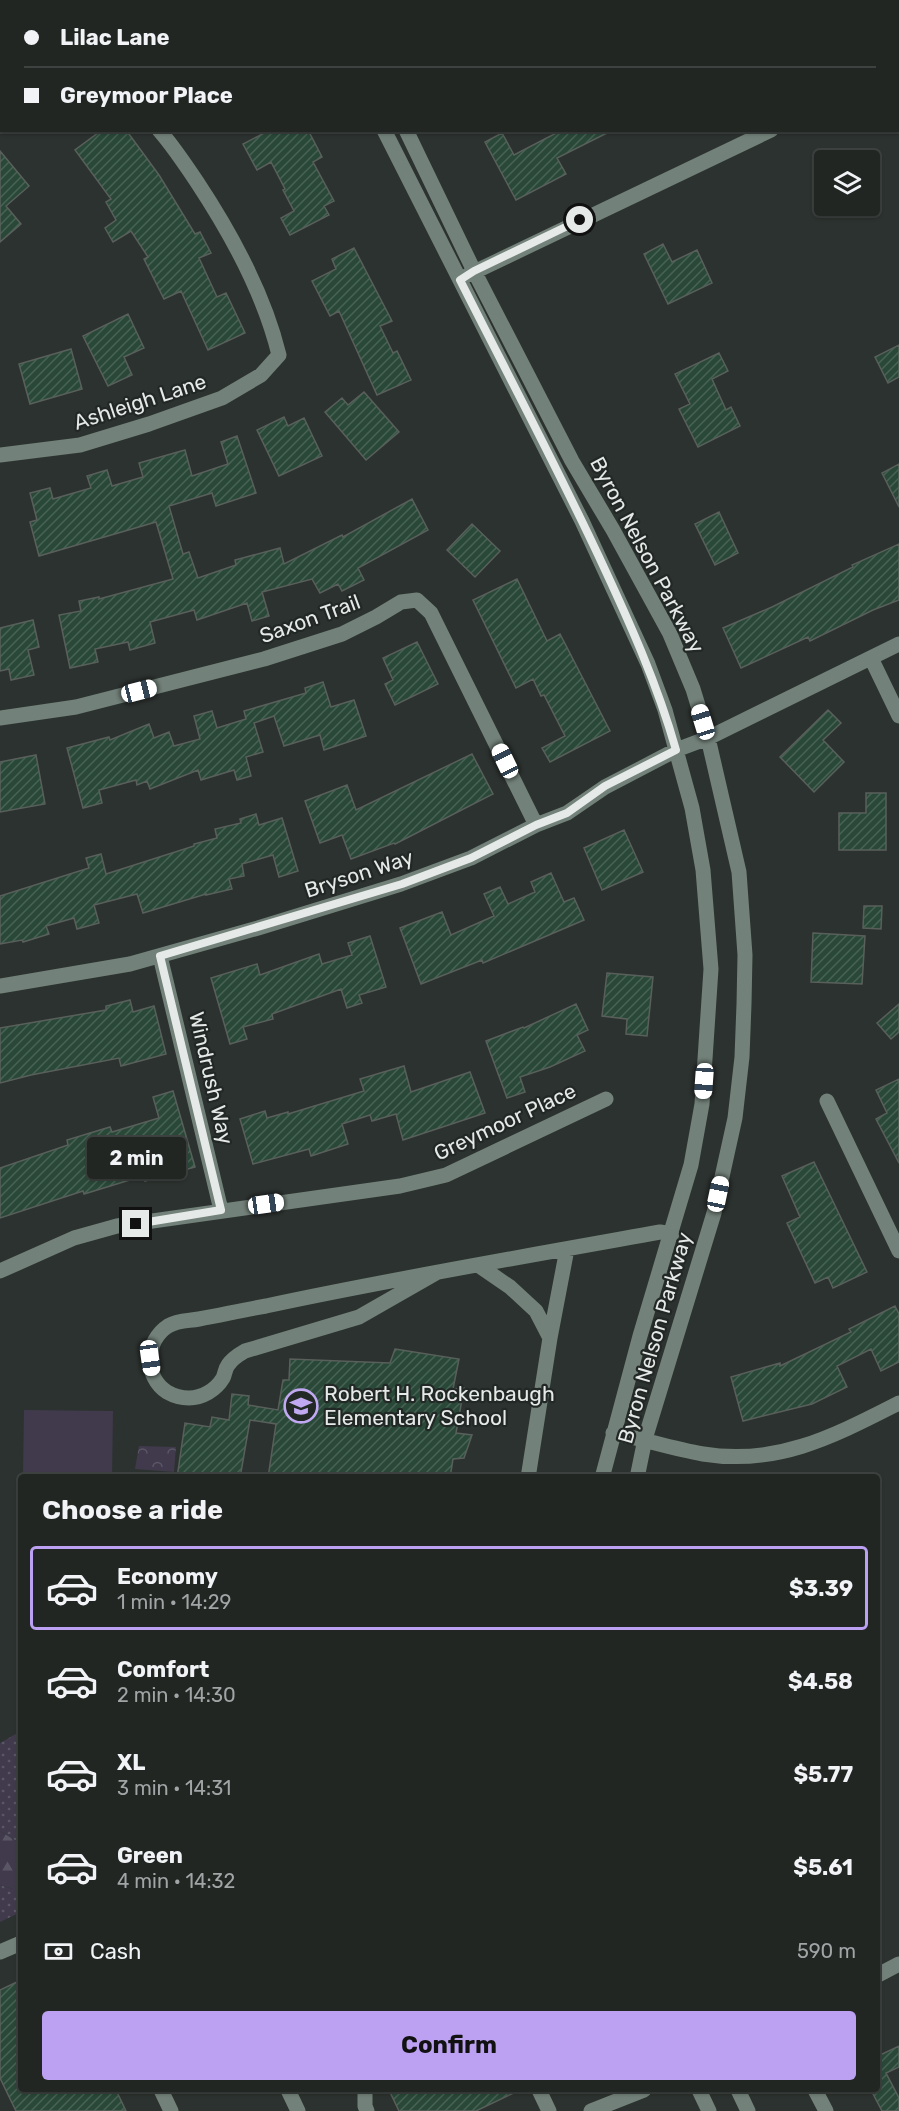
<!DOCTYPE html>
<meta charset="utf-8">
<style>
body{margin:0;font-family:Rubik,sans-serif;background:#292e2b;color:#f1f3f6;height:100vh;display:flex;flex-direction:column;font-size:22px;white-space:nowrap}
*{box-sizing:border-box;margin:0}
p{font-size:20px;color:#a2a5a6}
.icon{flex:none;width:33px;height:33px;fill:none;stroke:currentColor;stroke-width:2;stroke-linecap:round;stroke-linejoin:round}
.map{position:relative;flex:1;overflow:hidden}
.sheet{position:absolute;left:18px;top:1474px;width:862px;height:618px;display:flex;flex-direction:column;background:#212623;border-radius:6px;box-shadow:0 2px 4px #0004,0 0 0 2px #3e4341}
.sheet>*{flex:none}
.banner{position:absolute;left:0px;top:0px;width:900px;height:132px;box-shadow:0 2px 4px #0004,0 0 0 2px #3e4341;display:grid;align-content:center;height:132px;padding:0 24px;background:#212623}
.buttons{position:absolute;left:814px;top:150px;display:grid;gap:12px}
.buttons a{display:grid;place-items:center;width:66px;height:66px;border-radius:6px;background:#212623;box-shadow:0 2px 4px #0004,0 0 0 2px #3e4341;font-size:30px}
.end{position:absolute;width:27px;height:27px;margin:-14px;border:8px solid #e5e9e7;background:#111;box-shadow:0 0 0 3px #111}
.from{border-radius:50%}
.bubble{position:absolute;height:42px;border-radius:6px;background:#212623;box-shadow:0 2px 4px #0004,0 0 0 2px #3e4341;font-size:20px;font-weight:700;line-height:42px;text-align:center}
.car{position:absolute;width:18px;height:36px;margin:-18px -9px;border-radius:8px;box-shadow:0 0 4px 2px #0007;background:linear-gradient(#fff 24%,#345 0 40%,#fff 0 76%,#345 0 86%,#fff 0)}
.banner b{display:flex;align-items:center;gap:21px;height:57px;font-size:22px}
.banner b+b{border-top:2px solid #3e4341}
.banner i{width:15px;height:15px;background:#f1f3f6}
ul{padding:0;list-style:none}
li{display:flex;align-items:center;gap:18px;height:84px;margin:0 12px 9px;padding:0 12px;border:3px solid transparent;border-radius:6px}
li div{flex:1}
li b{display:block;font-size:22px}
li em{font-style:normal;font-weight:700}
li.selected{border-color:#bca0f2}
li>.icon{width:54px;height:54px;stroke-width:1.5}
h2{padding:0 24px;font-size:27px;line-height:72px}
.pay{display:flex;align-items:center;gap:15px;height:66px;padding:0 24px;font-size:22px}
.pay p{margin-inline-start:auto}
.primary-button{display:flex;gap:12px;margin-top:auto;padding:12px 24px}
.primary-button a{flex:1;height:69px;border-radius:6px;background:#bca0f2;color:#111;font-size:24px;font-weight:700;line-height:69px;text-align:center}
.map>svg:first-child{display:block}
.grass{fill:url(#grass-dots)}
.forest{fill:url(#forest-firs)}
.park{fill:url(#park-crowns)}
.garden{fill:#403a4c}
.building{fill:url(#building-hatch);stroke:#59605c;stroke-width:1.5}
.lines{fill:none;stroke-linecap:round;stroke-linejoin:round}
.minor{stroke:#728179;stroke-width:15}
.route{stroke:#e5e9e7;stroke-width:8}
.labels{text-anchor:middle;stroke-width:4.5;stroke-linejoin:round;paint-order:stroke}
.street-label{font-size:21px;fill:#e5e9e7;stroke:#222825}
.poi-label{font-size:21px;fill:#e5e9e7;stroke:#222825;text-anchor:start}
</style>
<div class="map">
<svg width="899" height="2111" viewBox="0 0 899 2111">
<defs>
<pattern id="grass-dots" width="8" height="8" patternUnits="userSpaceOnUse" patternTransform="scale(1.5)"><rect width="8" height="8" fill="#403a4c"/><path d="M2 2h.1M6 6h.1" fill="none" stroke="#5b5666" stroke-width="1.8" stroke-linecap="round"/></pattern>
<pattern id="forest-firs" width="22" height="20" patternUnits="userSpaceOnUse" patternTransform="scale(1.5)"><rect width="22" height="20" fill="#403a4c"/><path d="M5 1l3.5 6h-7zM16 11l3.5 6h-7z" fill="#5b5666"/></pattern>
<pattern id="park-crowns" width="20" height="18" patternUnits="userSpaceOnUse" patternTransform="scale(1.5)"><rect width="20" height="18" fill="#403a4c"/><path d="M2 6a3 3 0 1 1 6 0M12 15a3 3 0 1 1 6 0" fill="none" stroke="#5b5666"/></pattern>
<pattern id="building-hatch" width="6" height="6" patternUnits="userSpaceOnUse" patternTransform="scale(1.5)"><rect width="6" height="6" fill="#294838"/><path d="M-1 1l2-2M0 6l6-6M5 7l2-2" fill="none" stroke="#486255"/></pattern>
</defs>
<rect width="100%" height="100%" fill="#2c322f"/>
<!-- grass -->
<path class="grass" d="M21 1731V1844L0 1831V1743Z
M0 1885 13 1889H21V1912L0 1922Z"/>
<!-- forest -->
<path class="forest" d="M0 1831 21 1844V1889H13L0 1885Z"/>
<!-- park -->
<path class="park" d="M139 1446 176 1447 174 1472 135 1469Z"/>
<!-- garden -->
<path class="garden" d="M24 1410 113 1411 112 1477H23Z"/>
<!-- building -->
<path class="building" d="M102 130H126L159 175 195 234 200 232 211 253 199 258 217 297 226 293 245 333 208 350 181 291 164 299 144 259 148 257 131 231 113 242 105 228 116 220 106 202 111 199 75 150Z
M270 130H308L322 157 313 162 334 201 324 206 329 215 290 235 281 218 294 211 283 190 285 189 271 162 257 170 243 144Z
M562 130H613L557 158 566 174 516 200 485 142 502 133 514 155Z
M0 151 29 186 6 206 21 224 0 242Z
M663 244 672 262 697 250 712 283 668 304 644 254Z
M354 248 392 321 380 326 393 353 397 351 411 380 377 395 339 311 330 316 312 281 336 269 332 259Z
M128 314 144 348 124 357 132 375 108 386 83 336Z
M899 345V377L888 383 875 357Z
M71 349 82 389 30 404 19 364Z
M719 353 728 371 712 379 726 410 731 407 740 426 698 447 679 409 690 404 675 374Z
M364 392 399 432 366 460 325 412 342 398 348 405Z
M284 417 288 426 304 418 322 456 279 476 257 430Z
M237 436 256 493 216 506 212 493 169 506 183 554 189 552 198 578 236 565 235 560 280 548 284 564 342 535 343 537 412 499 428 530 358 568 364 580 342 591 338 584 320 593 312 579 262 592 269 616 252 621 247 603 197 620 194 610 150 622 155 643 130 650 128 642 95 649 98 662 70 668 59 615 81 611 79 601 99 597V599L173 579 156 522 39 556 30 522 37 520 30 493 50 488 53 499 91 488 87 476 107 470 112 486 143 477 139 463 185 450 192 476 228 464 221 442Z
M899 464V507L882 473Z
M719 512 738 553 715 565 695 524Z
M472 524 500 551 475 577 447 550Z
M899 544V600L873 610 810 641 808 637 741 668 723 628 772 607 853 567 852 565Z
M517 579 547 641 560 634 610 731 550 762 542 748 565 736 544 695 541 696 533 679 516 688 473 600Z
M33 620 39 647 28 650 34 675 11 680 9 669 0 671V628Z
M417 642 438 684 395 705 385 684 393 680 383 658Z
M323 682 331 707 354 700 366 736 324 750 320 735 284 746 274 716 254 723 263 752 246 757 251 776 237 780 234 770 201 780 198 770 150 789 147 781 137 785 136 780 99 790 102 803 83 808 67 748 109 737 110 740 149 724 154 738 169 732 174 746 200 739 194 716 212 711 217 728 246 719 244 711 306 693 305 688Z
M828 710 841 723 823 740 844 762 814 792 780 757Z
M472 754 493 794 395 844 394 843 351 859 342 835 320 843 305 801 347 785 356 810Z
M36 755 45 804 0 812V762Z
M866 793H886V850H839V813H866Z
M256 814 259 825 282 818 298 871 279 877 273 855 242 864 244 876 229 879 232 889 206 895V894L143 913 137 894 94 905 99 923 77 929 74 918 46 926 49 934 23 942 22 940 0 944V896L89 868 86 858 101 854 106 874 194 846V844L217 838 215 829 241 823 240 819Z
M624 830 643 872 602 890 584 848Z
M551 873 564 902 574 898 584 920 483 963 482 960 421 984 400 928 442 912 451 935 494 916 484 894 500 887 508 904 535 892 531 882Z
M864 906H882L881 929 863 928Z
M813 933 865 936 862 984 811 982Z
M370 936 386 987 359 995 362 1003 347 1008 341 989 272 1014 273 1019 243 1027 247 1039 230 1044 211 978 257 964 260 975 319 954 322 964 352 955 348 943Z
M607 973 653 977 647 1036 626 1034 627 1019 602 1016Z
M130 1000 133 1012 154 1006 166 1054 121 1066 119 1058 31 1075 0 1083V1028L106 1010V1006Z
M576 1004 588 1030 577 1035 585 1051 550 1067 520 1077 525 1092 507 1098 486 1041 523 1027 524 1028Z
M899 1004V1032L891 1039 877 1023Z
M404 1066 411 1092 470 1072 485 1113 403 1140 396 1114 372 1121 370 1115 342 1124 348 1144 311 1156 309 1149 253 1164 240 1119 265 1111 267 1118 288 1112V1114L364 1091 360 1079Z
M899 1079V1163L876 1119 887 1113 876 1090Z
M173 1091 195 1167 145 1181 143 1176 84 1194 83 1191 0 1218V1168L68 1145 67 1140 110 1127 112 1132 159 1118 153 1097Z
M814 1162 867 1272 833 1288 828 1277 815 1283 787 1223 800 1217 782 1176Z
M895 1306 899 1314V1362L881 1371 871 1349 837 1366 847 1387 812 1404 743 1421 731 1377 780 1363V1366L851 1332 849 1329Z
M395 1349 459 1359 453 1389 464 1388 456 1433 472 1435 464 1458 453 1459 450 1478H268L276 1424 250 1420 240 1478H177L185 1423 210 1427 212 1417 229 1420 232 1394 249 1396 248 1405 278 1410 283 1380H289L290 1359 390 1363Z
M21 1980V2090H116L126 2111H16L0 2078V1990Z
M899 2046V2067L886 2073 899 2098V2111H882L871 2090H878V2056Z
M389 2090H520L476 2111H399Z"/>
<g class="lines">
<!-- minor -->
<path class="minor" d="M4 0 6 2
M292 0 293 2
M321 0 322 2
M54 2 55 0
M683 2 686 0
M898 71H899
M0 73 2 71
M384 130 582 521 648 664 665 710 676 750 692 808 703 870 711 969 702 1104 691 1165 640 1336 602 1478
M406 130 474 271 572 461 613 530 670 634 693 689 708 738 739 872 745 955 744 1004 742 1057 735 1118 714 1213 645 1439 637 1478
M468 275 771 130
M0 455 80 445 149 424 222 398 261 375 279 355C264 293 232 235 197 182 185 164 173 146 159 130
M871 658 899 716
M0 718 76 707 264 659 342 634 376 617 401 602 417 600 431 613 536 825
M160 956 221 1210
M0 986 130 964 258 928 401 884 471 858 536 825 567 813 605 787 676 750 708 738 899 644
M827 1101 899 1251
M478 1265 510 1287 536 1311 550 1338
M0 1271 74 1238 117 1226 400 1186 446 1175 606 1099
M436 1273 359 1317 245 1351C238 1355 232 1359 228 1365 225 1369 225 1374 223 1378 216 1390 202 1398 189 1398 181 1398 174 1396 167 1392 144 1377 145 1341 168 1326 178 1320 188 1321 199 1319 221 1315 243 1310 266 1306 396 1278 528 1256 660 1232L672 1234
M613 1433C643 1439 673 1449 703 1454 778 1466 834 1436 899 1403
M528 1478 550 1338 567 1249
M0 1952 21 1943
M878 1975 899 1964
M161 2090 171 2111
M288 2090 298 2111
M365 2090V2106L367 2111
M539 2090 549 2111
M699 2090 709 2111
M738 2090 748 2111
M815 2090 826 2111
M591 2111 644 2090"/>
</g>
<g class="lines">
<!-- route -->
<path class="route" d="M136 1224 221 1210 160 956 402 884 471 858 536 825 567 813 605 786 676 750C657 683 629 621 600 559 556 465 507 373 460 280L474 271 580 220"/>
</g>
<!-- icons -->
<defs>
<g id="school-ring" transform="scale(1.725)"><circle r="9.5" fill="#222825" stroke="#c1a8f3" stroke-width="1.5"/><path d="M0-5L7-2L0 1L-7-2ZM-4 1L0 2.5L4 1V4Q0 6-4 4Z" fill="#c1a8f3"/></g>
</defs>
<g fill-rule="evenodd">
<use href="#school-ring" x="301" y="1406"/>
</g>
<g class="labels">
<!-- street labels -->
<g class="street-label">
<text transform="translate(140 402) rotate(-18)" y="7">Ashleigh Lane</text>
<text transform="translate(647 555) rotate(62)" y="7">Byron Nelson Parkway</text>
<text transform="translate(310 619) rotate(-20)" y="7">Saxon Trail</text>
<text transform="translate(359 874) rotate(-18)" y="7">Bryson Way</text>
<text transform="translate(211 1078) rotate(77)" y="7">Windrush Way</text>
<text transform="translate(505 1122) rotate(-25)" y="7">Greymoor Place</text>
<text transform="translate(655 1338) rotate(-74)" y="7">Byron Nelson Parkway</text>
</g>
<!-- poi labels -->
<g class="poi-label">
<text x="324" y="1401">Robert H. Rockenbaugh<tspan x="324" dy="24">Elementary School</tspan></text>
</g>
</g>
</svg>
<div class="buttons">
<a><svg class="icon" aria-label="layers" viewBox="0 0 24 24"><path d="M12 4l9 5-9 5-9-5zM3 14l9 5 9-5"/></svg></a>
</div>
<i class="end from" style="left:580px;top:220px"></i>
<i class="end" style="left:136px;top:1224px"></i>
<div class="bubble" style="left:87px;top:1137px;width:99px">2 min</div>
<i class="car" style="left:139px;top:691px;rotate:76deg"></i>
<i class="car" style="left:703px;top:722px;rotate:343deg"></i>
<i class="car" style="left:505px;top:761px;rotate:334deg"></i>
<i class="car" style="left:704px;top:1081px;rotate:184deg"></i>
<i class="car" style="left:718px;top:1194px;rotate:12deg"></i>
<i class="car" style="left:266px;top:1204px;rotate:82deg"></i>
<i class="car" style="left:150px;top:1358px;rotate:172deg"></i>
<div class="banner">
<b><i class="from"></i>Lilac Lane</b>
<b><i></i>Greymoor Place</b>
</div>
<section class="sheet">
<h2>Choose a ride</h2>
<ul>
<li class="selected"><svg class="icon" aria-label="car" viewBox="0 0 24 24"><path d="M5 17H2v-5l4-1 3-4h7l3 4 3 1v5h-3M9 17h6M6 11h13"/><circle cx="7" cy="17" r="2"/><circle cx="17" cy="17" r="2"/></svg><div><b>Economy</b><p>1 min · 14:29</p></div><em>$3.39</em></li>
<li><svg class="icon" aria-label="car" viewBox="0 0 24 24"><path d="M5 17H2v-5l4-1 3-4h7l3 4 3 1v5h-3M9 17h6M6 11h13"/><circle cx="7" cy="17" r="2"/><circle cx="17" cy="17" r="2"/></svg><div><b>Comfort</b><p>2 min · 14:30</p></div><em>$4.58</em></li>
<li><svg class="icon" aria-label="car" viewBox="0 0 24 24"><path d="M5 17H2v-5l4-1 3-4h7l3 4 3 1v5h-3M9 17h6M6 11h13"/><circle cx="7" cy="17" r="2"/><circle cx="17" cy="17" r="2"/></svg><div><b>XL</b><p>3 min · 14:31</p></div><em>$5.77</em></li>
<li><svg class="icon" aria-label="car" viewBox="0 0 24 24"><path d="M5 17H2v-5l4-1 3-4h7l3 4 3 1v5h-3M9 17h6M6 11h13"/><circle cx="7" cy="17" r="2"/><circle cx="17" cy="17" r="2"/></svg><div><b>Green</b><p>4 min · 14:32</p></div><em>$5.61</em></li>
</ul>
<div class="pay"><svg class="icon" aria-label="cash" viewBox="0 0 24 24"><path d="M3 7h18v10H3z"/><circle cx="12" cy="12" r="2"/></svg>Cash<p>590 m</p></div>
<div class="primary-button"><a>Confirm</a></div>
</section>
</div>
